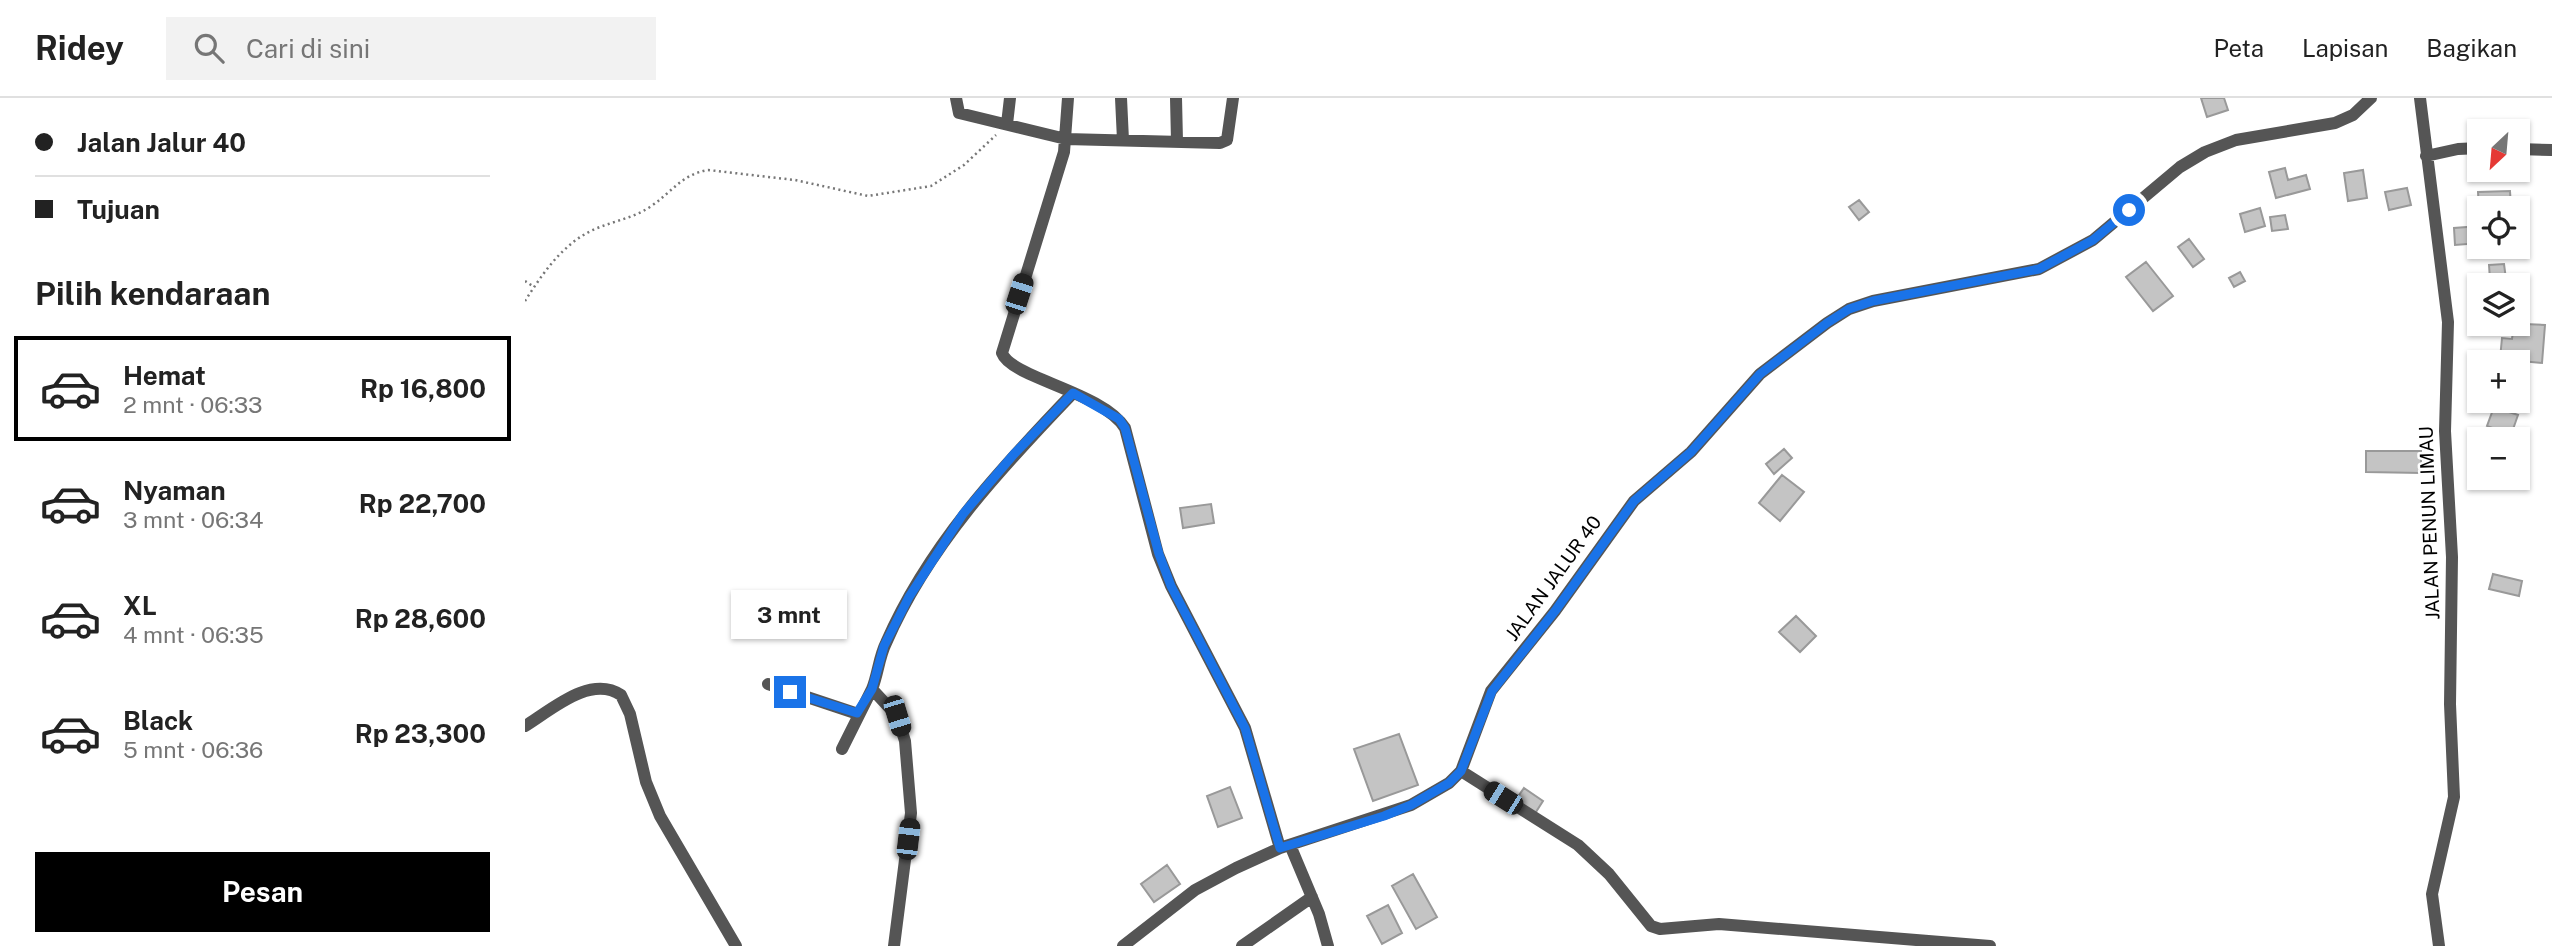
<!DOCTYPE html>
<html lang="id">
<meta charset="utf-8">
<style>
body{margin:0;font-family:"Public Sans",sans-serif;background:#f2f2f2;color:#222;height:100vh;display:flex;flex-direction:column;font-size:26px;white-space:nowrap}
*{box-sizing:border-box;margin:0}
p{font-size:23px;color:#767676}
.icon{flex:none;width:38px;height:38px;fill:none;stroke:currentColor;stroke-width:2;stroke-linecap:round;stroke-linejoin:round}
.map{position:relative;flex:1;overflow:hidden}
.sheet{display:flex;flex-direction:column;background:#fff;width:525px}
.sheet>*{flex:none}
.hud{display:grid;align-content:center;height:154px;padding:0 35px;background:#fff}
.needle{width:46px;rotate:206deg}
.controls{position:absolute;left:1942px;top:21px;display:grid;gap:14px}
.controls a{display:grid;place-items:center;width:63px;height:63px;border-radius:0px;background:#fff;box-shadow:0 2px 5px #0004;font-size:35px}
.end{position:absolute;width:32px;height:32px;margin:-16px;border:9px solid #1a73e8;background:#fff;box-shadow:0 0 0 4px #fff}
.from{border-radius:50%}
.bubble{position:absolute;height:49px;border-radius:0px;background:#fff;box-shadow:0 2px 5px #0004;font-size:23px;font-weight:700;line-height:49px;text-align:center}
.car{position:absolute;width:21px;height:42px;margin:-21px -10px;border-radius:9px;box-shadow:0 0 5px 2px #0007;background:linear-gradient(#222 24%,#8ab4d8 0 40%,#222 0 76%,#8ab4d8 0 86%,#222 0)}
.hud b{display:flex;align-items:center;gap:24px;height:66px;font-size:26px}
.hud b+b{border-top:2px solid #e0e0e0}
.hud i{width:18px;height:18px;background:#222}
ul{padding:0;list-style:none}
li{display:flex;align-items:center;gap:21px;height:105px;margin:0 14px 10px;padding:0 21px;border:4px solid transparent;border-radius:0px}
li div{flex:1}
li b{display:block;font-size:26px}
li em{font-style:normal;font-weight:700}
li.current{border-color:#000}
li>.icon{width:63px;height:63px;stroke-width:1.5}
h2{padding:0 35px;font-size:32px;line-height:84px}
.cta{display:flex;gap:14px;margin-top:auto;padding:14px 35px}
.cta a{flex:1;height:80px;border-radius:0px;background:#000;color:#fff;font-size:28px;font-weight:700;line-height:80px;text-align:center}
header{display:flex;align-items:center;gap:42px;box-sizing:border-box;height:98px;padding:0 35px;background:#fff;border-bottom:2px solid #e0e0e0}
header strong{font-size:33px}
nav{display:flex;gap:38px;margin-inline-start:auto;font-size:24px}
.search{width:490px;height:63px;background:#f2f2f2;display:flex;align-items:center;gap:18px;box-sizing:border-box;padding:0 24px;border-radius:0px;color:#767676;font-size:26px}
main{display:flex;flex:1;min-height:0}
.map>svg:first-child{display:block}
.building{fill:#c4c4c4;stroke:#999;stroke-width:2}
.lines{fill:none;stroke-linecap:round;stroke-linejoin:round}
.path{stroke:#777;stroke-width:2.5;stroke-dasharray:2 3.5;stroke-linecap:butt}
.street{stroke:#555;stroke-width:12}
.route{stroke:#1a73e8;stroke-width:9}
.labels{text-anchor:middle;stroke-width:5;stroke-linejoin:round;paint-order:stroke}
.street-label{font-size:19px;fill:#000;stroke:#fff}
</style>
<header>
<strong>Ridey</strong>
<div class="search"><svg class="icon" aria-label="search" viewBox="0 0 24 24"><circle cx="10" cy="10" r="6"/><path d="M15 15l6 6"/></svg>Cari di sini</div>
<nav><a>Peta</a><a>Lapisan</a><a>Bagikan</a></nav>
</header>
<main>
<section class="sheet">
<div class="hud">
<b><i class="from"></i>Jalan Jalur 40</b>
<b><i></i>Tujuan</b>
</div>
<h2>Pilih kendaraan</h2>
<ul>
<li class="current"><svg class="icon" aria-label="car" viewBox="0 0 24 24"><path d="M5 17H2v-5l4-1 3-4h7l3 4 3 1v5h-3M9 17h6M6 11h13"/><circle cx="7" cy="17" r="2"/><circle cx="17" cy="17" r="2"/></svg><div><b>Hemat</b><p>2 mnt · 06:33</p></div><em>Rp 16,800</em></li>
<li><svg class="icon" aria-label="car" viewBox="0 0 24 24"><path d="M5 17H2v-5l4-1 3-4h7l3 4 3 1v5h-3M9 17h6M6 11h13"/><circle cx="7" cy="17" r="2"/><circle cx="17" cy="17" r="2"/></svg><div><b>Nyaman</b><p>3 mnt · 06:34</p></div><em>Rp 22,700</em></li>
<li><svg class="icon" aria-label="car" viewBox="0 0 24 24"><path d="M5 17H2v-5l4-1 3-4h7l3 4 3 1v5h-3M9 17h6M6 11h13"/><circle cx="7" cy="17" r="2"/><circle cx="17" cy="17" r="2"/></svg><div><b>XL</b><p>4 mnt · 06:35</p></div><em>Rp 28,600</em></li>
<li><svg class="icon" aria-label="car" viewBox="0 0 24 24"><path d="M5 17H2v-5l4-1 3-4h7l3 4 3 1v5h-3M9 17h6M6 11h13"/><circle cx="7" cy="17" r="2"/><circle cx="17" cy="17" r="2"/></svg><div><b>Black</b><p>5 mnt · 06:36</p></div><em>Rp 23,300</em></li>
</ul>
<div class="cta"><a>Pesan</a></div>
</section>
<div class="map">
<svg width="2027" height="848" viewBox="0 0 2027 848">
<rect width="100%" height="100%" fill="#fff"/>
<!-- building -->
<path class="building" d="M1676 0H1699L1703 12 1682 19Z
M1760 70 1763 82 1781 77 1785 91 1751 100 1744 74Z
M1838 72 1842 100 1823 103 1819 75Z
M1882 90 1886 107 1864 112 1860 94Z
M1985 93 1986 109 1954 112 1953 94Z
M1334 102 1344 114 1334 122 1324 109Z
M1735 110 1740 128 1720 134 1715 116Z
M1760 117 1763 131 1747 133 1745 119Z
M1955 128V145L1930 147 1929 130Z
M1664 141 1679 161 1668 169 1653 149Z
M1621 164 1648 198 1628 213 1601 179Z
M1979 166 1981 181 1965 182 1964 167Z
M1715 174 1720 183 1709 189 1704 180Z
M1955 218V226H1963V229L1946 230 1945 219Z
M1999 226 2020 227 2017 265 1975 261 1977 240 1987 241 1988 233H1999Z
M1969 309 1993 317 1986 337 1962 328Z
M1259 351 1267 360 1249 376 1241 366Z
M1841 353H1896V375L1841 374Z
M1257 377 1279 394 1255 423 1234 405Z
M686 406 689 425 658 430 655 410Z
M1968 476 1997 483 1994 498 1964 491Z
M1271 518 1291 538 1275 554 1254 534Z
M874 636 893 687 848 703 829 651Z
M705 689 717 720 693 729 682 698Z
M999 690 1018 703 1009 717 990 703Z
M642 767 655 786 629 804 616 786Z
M888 776 912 819 891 831 867 788Z
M863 807 877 835 857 846 842 818Z"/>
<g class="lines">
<!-- path -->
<path class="path" d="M0 183 9 189
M0 203C18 175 38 145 70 131 89 123 108 120 125 109 146 95 157 76 183 72L270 82 343 98 406 88 439 67 471 37"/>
<!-- street -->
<path class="street" d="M431 0 434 15 541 41 695 45 702 42 708 0
M543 0 539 54 477 255C486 280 578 294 600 330L633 456 646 488 720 630 755 750
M596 0 598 42
M651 0 652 43
M1895 0 1923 224 1920 333 1927 459 1925 606 1929 699 1907 796 1914 848
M482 26 485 0
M1993 51 2027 52
M1901 58 1933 51 1955 50
M243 586 333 616
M0 628C25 613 65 576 96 597L105 616 121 684 135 718 211 848
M317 651 347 591
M936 673 1053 747 1084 776 1126 828 1135 831 1194 826 1465 848
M765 747 794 816 803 848
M369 848 386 715 380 643 372 618 347 591C353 576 354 559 361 545 403 448 476 370 548 295
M598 848 670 792 711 770 755 750 886 707 924 685 936 673 966 593 1030 513 1109 403 1166 354 1235 276 1302 225 1324 211 1348 203 1514 171 1568 142 1655 69 1680 54 1711 42 1810 25 1828 17 1846 0
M717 848 787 799"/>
</g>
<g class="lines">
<!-- route -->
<path class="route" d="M265 594 332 615 347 591 359 548 384 499 438 416 489 356 548 295 594 321 600 330 634 456 646 488 720 630 755 750 859 718 886 707 924 685 936 673 967 593 1030 513 1109 403 1166 354 1235 276 1302 225 1324 211 1348 203 1514 171 1568 142 1604 112"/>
</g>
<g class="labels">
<!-- street labels -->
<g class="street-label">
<text transform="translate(1904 425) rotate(-92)" y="7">JALAN PENUN LIMAU</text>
<text transform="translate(1028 480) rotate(-54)" y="7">JALAN JALUR 40</text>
</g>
</g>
</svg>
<div class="controls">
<a><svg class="needle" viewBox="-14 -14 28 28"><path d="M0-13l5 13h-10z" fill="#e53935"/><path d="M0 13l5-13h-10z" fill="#767676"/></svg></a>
<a><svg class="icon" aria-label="locate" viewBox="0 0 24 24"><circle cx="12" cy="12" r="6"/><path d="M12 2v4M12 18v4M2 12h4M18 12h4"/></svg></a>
<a><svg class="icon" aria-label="layers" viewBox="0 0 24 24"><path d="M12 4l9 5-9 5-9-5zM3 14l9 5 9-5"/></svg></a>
<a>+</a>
<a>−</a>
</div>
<i class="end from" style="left:1604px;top:112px"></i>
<i class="end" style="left:265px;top:594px"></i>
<div class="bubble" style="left:206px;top:492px;width:116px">3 mnt</div>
<i class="car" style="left:494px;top:196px;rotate:18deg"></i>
<i class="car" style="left:372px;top:618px;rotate:163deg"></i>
<i class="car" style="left:978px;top:700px;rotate:302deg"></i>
<i class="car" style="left:383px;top:741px;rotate:7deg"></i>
</div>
</main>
